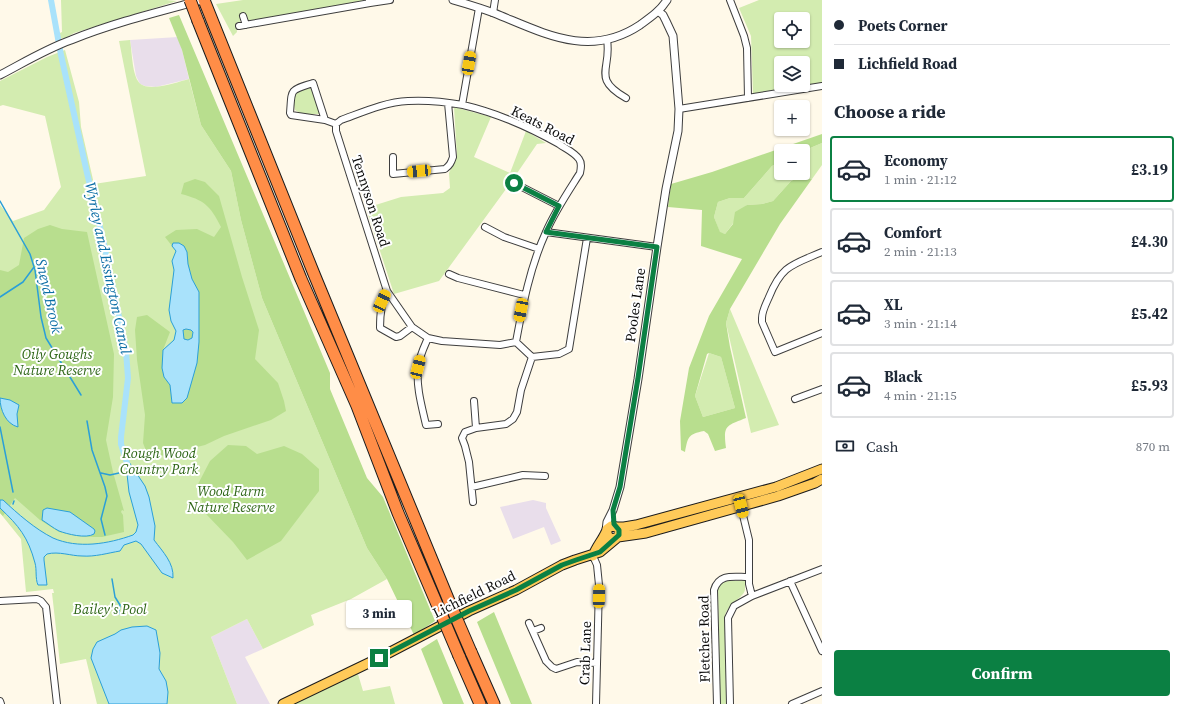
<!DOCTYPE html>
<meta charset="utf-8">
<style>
body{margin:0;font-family:"Source Serif 4",serif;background:#f2f2f3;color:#1f2937;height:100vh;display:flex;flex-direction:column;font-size:15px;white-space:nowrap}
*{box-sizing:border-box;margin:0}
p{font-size:13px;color:#747a83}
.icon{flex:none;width:22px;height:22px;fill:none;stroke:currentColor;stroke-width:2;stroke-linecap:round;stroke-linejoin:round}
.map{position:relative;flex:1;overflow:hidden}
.drawer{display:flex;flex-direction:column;background:#fff;width:360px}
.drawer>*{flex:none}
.hud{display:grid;align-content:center;height:88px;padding:0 12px;background:#fff}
.controls{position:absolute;left:774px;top:12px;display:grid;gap:8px}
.controls a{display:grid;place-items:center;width:36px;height:36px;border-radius:4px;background:#fff;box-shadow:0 1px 3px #0004;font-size:20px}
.end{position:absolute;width:18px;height:18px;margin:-9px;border:5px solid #0b8043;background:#fff;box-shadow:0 0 0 2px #fff}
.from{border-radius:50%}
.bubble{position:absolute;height:28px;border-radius:4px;background:#fff;box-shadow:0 1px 3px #0004;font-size:13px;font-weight:700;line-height:28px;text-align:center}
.car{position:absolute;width:12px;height:24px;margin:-12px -6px;border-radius:5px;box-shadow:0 0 3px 1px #0007;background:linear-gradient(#f5c518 24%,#345 0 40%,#f5c518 0 76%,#345 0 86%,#f5c518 0)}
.hud b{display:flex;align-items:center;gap:14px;height:38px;font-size:15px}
.hud b+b{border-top:1px solid #e0e1e3}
.hud i{width:10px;height:10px;background:#1f2937}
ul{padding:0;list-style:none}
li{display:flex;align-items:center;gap:12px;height:66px;margin:0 8px 6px;padding:0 4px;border:2px solid #e0e1e3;border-radius:4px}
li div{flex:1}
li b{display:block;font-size:15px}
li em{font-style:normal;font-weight:700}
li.selected{border-color:#0b8043}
li>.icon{width:36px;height:36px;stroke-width:1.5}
h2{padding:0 12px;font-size:18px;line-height:48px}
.pay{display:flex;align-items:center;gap:10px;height:44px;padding:0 12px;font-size:15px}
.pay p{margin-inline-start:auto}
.action{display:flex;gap:8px;margin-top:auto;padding:8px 12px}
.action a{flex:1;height:46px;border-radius:4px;background:#0b8043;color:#fff;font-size:16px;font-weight:700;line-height:46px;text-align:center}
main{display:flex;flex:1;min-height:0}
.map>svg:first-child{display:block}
.industrial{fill:#e9deeb}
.green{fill:#d3ecb0;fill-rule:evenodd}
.forest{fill:#b8de8e;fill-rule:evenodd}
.water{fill:#a9e2fb;stroke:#2a9fd8;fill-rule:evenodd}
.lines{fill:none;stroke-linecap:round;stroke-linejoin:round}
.stream{stroke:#2a9fd8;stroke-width:1.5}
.canal{stroke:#a9e2fb;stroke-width:6}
.minor-casing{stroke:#3e3e3e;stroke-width:8}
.tertiary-casing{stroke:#3e3e3e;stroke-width:9}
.primary-casing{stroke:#1c1c1c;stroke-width:11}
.motorway-casing{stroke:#1c1c1c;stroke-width:13}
.minor{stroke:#fff;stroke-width:6}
.tertiary{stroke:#fff;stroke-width:7}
.primary{stroke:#ffca59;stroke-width:9}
.motorway{stroke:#ff8d47;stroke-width:11}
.motorway-bridge-casing{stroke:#1c1c1c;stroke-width:13;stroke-linecap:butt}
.motorway-bridge{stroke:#ff8d47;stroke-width:11}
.route{stroke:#0b8043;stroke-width:5}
.labels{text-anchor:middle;stroke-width:4;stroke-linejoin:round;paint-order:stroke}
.street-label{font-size:14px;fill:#0b0b0b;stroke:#fff}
.park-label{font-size:14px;font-style:italic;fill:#2e6617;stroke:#fff}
.water-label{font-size:15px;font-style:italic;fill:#0c6ea5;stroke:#fff}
</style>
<main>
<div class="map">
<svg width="822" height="704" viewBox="0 0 822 704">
<rect width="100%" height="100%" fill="#fff9e9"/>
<!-- industrial -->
<path class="industrial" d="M178 37 182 50 189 79 156 87 145 86 140 84 136 76 130 40Z
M533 500 546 503V508L561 541 551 545 544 527 513 539 500 507Z
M247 619 263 649 245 657 270 704H237L211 637Z"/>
<!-- green -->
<path class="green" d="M61 0H166L177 1 74 33 64 39 63 38 59 39 60 33 62 32Z
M243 0H366L250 22 242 16 240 22 236 23 237 32 233 36 216 4Z
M759 0H822V83L753 94 751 36 739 8ZM781 19H803V41H781ZM781 63H803V85H781Z
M130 40C132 51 132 72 138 81 145 94 177 82 189 79L201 125 231 171 241 220 262 298 367 548 387 579 351 599 311 615 314 625 263 649 247 619 211 637 237 704H97L86 659 60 664 52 593H54L53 589 26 592 21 539 0 513V205L13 221 44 210 61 187 45 116 3 105 0 106V81L47 57 65 50 79 102 81 127 94 184 146 176 119 41Z
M308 88 313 90 322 114H302L295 110 293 100 295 92Z
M454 107 491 117 474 157 510 173 526 131 546 143 537 144 509 185 439 281 394 294 366 208 401 197 443 193 450 188 449 173 457 156Z
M822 143V165L812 179 799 177 791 181 773 201 762 204 747 205 725 234 720 233 714 217 718 202 730 198H744L772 166 781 161V173H803V151Z
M730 309 779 425 751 433 726 323Z
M709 353 721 357 735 408 703 417 695 396Z
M745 580C745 583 745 587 745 590 743 598 729 603 725 615L727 704H720L718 587 720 583 728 581Z
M358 674 363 691 390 686 395 704H290L304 696Z"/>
<!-- forest -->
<path class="forest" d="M179 15 330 373V389L367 478 383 497 435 621 414 635 387 579 367 548 262 298 241 220 231 171 201 125 182 50 169 18Z
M822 134V143L803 151H781V161L772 166 744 198H730L718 202 714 217 720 232 725 234 733 224 735 212 747 205 762 204 773 201 791 181 799 177 812 179 780 224 730 309 726 323 730 347 746 418C726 426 723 425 726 448L715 451 708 434 704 431C688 434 688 437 685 452L681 450 680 421 689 368 709 316 742 259 701 246 702 210 668 207 671 184 712 172ZM709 353 721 357 735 408 703 417 695 396 707 354Z
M195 179 205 182 219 196 242 277 259 330 255 359 278 383 284 401 286 411 271 420 224 436 205 445 157 457 149 458 143 443 145 415 137 360 135 330 137 317 147 315 170 332 163 350 162 368 164 377 170 385 172 403 199 342V293L192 279 188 264 187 252 173 243 172 246 165 237 176 230 197 229 214 237 221 227C210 205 204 200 181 194L184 183Z
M50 225 62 229 87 232 114 354 113 397 106 440 113 472 124 511 122 510 121 512 123 515 124 532 102 537H94L77 536 59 532 40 520 15 498 3 516 0 513V270L8 272 19 265 24 238 38 229Z
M186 329 191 330 193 332 192 338 188 340 183 339V330Z
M228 445 246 446 257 454 284 446 302 454 319 469V491L281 541 247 560 233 542 206 514 197 486 210 461Z
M494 612 532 704H511L477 622Z
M437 639 464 704H443L421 649Z"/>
<!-- water -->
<path class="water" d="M173 243H179L184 246 187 252 188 264 192 279 199 292V342L197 363 187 398 182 403H172L170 385 164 377 162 368 163 350 174 340 176 331 171 321 169 310 174 270 172 261 176 251 172 246ZM186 329 191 330 193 332 192 338 188 340 184 339 183 330Z
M0 398 10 400 19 405 17 414 18 427C6 424 0 410 0 398Z
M125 456 145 486 149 497 155 526 154 540C163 552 174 563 173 578L162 573 141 544 136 541 124 545 120 551C108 553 95 557 82 556 71 556 59 551 47 554L44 557V560L47 585H38C35 578 37 570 35 563 28 537 19 526 0 508V500H3C18 514 35 529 53 538 78 549 108 544 133 535L136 532 138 525 129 492Z
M47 508 70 512 94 529 95 531 94 534C86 539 67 534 59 531 53 528 47 523 42 520L43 510Z
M147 626 156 630 160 653 159 669 166 681 168 692 167 704H109L91 658 93 649 97 642 115 634 121 630 132 627Z"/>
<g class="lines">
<!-- stream -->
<path class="stream" d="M0 201 30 254 35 270 41 317 46 338 81 395
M0 297 23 282 34 267
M87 421 92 450 105 487 107 496 101 519 105 535
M0 427 13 492
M101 473 110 475 119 473
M13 504 14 501
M112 579 115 597 120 605 119 612 120 614"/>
<!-- canal -->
<path class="canal" d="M51 0 61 55 87 173 104 244 126 351 128 378 121 437V444L127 463"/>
<!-- minor casing -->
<g class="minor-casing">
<path id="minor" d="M730 0 744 36 747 48 748 98
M370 3 390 0
M493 13 495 0
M243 16 246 25
M239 26 370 3 369 0
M607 40C612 69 591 78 626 98
M462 105 479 8
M679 109 822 86
M325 120 313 83C289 91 292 88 290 113L291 115 325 120 336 124
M393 157V174L445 169C450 165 451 163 453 157L448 103
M514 183 559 206
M485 227 504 237 539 249
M546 232 657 247
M822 252C792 265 782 265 769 297 766 304 762 311 762 318V322L775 352 822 333
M449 274 458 278 524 295
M387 291C381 303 380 314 380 328L396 337 400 336 412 327
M428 338C424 347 419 357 418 368 416 387 422 407 426 425L438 424
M516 342 500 345 442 341 428 338 412 327 387 291 336 131V124L341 120C363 112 385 102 408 101 426 100 446 102 463 105 497 113 529 127 559 144 566 149 574 152 579 159 582 163 581 168 580 173 568 192 555 211 546 232 530 267 523 304 516 342L532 357
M795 399 822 389
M476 428 506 424 513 419 517 412 521 390 532 357 559 354 569 349 587 238
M472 487 523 475 545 476
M473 502 469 462 465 446 462 438 465 432 476 428 474 401
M740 503 749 540V584L752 596
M593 556 597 565 599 585 596 704
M790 581 822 651
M0 601 37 599 41 601 46 607 57 704
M529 623 546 661 552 667 556 669 577 662 597 663
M533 631 541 628
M0 701 1 704
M717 704 714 590C719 573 734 577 748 577
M730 704 728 618 734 606 752 596 822 569
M792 704 822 691"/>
</g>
<!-- tertiary casing -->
<g class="tertiary-casing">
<path id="tertiary" d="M453 0C467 4 480 8 494 13 544 33 589 59 640 25 651 17 660 11 667 0
M0 75C23 63 46 49 71 40 113 23 158 12 202 0
M606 531 607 522 613 510 620 487 638 379 657 247 666 189 678 131 679 109 673 36 666 21 663 15 658 11"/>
</g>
<!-- primary casing -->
<g class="primary-casing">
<path id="primary" d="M616 527H624L636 525 776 487 822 469
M618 537 646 533 778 496 815 483 822 479
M593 556C596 547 602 541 606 532
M283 704 379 658 469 611 516 590 562 565 575 560 600 552 618 537C620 533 620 530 617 527L611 526 607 529V535L611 539 616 538"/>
</g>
<!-- motorway casing -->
<g class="motorway-casing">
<path id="motorway" d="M204 0 314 274 449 601
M198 21 301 279 357 406 398 513 439 609
M471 652 494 704
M459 656 480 704"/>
</g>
<!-- minor -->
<use href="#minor" class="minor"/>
<!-- tertiary -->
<use href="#tertiary" class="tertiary"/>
<!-- primary -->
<use href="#primary" class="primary"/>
<!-- motorway -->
<use href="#motorway" class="motorway"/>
<!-- motorway-bridge casing -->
<g class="motorway-bridge-casing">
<path id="motorway-bridge" d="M190 0 198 21
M449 601 471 652
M439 609 459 656"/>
</g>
<!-- motorway-bridge -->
<use href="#motorway-bridge" class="motorway-bridge"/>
</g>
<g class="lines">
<!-- route -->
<path class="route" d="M379 658 469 611 516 590 562 565 576 560 600 552 619 535V530L614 524 613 510 620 487 638 378 657 247 546 232 559 206 514 183"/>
</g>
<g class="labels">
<!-- street labels -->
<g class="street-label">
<text transform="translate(543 125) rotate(27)" y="5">Keats Road</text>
<text transform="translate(371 201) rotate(72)" y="5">Tennyson Road</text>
<text transform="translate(635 305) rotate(-82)" y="5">Pooles Lane</text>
<text transform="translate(474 594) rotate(-26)" y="5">Lichfield Road</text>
<text transform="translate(704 639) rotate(-91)" y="5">Fletcher Road</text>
<text transform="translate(585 653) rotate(-88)" y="5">Crab Lane</text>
</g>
<!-- park labels -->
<g class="park-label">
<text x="57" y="359">Oily Goughs<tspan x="57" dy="16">Nature Reserve</tspan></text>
<text x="159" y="458">Rough Wood<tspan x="159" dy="16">Country Park</tspan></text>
<text x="231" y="496">Wood Farm<tspan x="231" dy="16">Nature Reserve</tspan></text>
<text x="110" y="614">Bailey's Pool</text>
</g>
<!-- water labels -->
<g class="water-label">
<text transform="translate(108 268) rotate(78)" y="5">Wyrley and Essington Canal</text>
<text transform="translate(49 296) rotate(77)" y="5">Sneyd Brook</text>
</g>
</g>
</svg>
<div class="controls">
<a><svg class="icon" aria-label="locate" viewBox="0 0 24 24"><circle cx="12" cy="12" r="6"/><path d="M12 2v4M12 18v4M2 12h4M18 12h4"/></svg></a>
<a><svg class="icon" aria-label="layers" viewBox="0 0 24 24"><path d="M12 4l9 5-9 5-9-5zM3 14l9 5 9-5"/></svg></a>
<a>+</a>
<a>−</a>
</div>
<i class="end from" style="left:514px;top:183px"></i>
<i class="end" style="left:379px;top:658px"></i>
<div class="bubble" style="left:346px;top:600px;width:66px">3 min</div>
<i class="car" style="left:469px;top:63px;rotate:10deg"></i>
<i class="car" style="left:419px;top:171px;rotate:265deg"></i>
<i class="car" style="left:382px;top:301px;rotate:25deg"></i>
<i class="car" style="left:521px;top:310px;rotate:191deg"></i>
<i class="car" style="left:418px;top:367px;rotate:14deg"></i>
<i class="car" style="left:741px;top:506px;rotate:166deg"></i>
<i class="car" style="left:599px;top:596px;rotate:1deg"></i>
</div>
<section class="drawer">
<div class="hud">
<b><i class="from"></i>Poets Corner</b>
<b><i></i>Lichfield Road</b>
</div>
<h2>Choose a ride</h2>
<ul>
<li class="selected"><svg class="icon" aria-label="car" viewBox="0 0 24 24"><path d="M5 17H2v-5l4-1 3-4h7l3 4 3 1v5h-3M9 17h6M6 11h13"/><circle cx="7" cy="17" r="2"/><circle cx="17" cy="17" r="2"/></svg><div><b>Economy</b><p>1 min · 21:12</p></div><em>£3.19</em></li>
<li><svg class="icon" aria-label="car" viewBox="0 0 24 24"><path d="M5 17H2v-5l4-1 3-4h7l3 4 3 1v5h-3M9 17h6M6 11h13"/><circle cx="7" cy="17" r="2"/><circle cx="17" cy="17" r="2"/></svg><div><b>Comfort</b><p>2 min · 21:13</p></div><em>£4.30</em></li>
<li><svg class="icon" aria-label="car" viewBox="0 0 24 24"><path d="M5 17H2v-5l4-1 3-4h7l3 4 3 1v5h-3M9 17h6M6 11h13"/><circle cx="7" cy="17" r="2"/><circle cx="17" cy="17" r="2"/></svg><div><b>XL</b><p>3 min · 21:14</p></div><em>£5.42</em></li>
<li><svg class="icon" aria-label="car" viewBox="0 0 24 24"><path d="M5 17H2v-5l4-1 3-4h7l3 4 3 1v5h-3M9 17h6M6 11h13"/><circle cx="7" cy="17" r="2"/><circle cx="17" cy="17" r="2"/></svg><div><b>Black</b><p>4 min · 21:15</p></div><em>£5.93</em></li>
</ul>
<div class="pay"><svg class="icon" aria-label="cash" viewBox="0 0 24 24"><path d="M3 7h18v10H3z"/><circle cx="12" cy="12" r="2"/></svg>Cash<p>870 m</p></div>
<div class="action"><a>Confirm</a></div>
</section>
</main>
